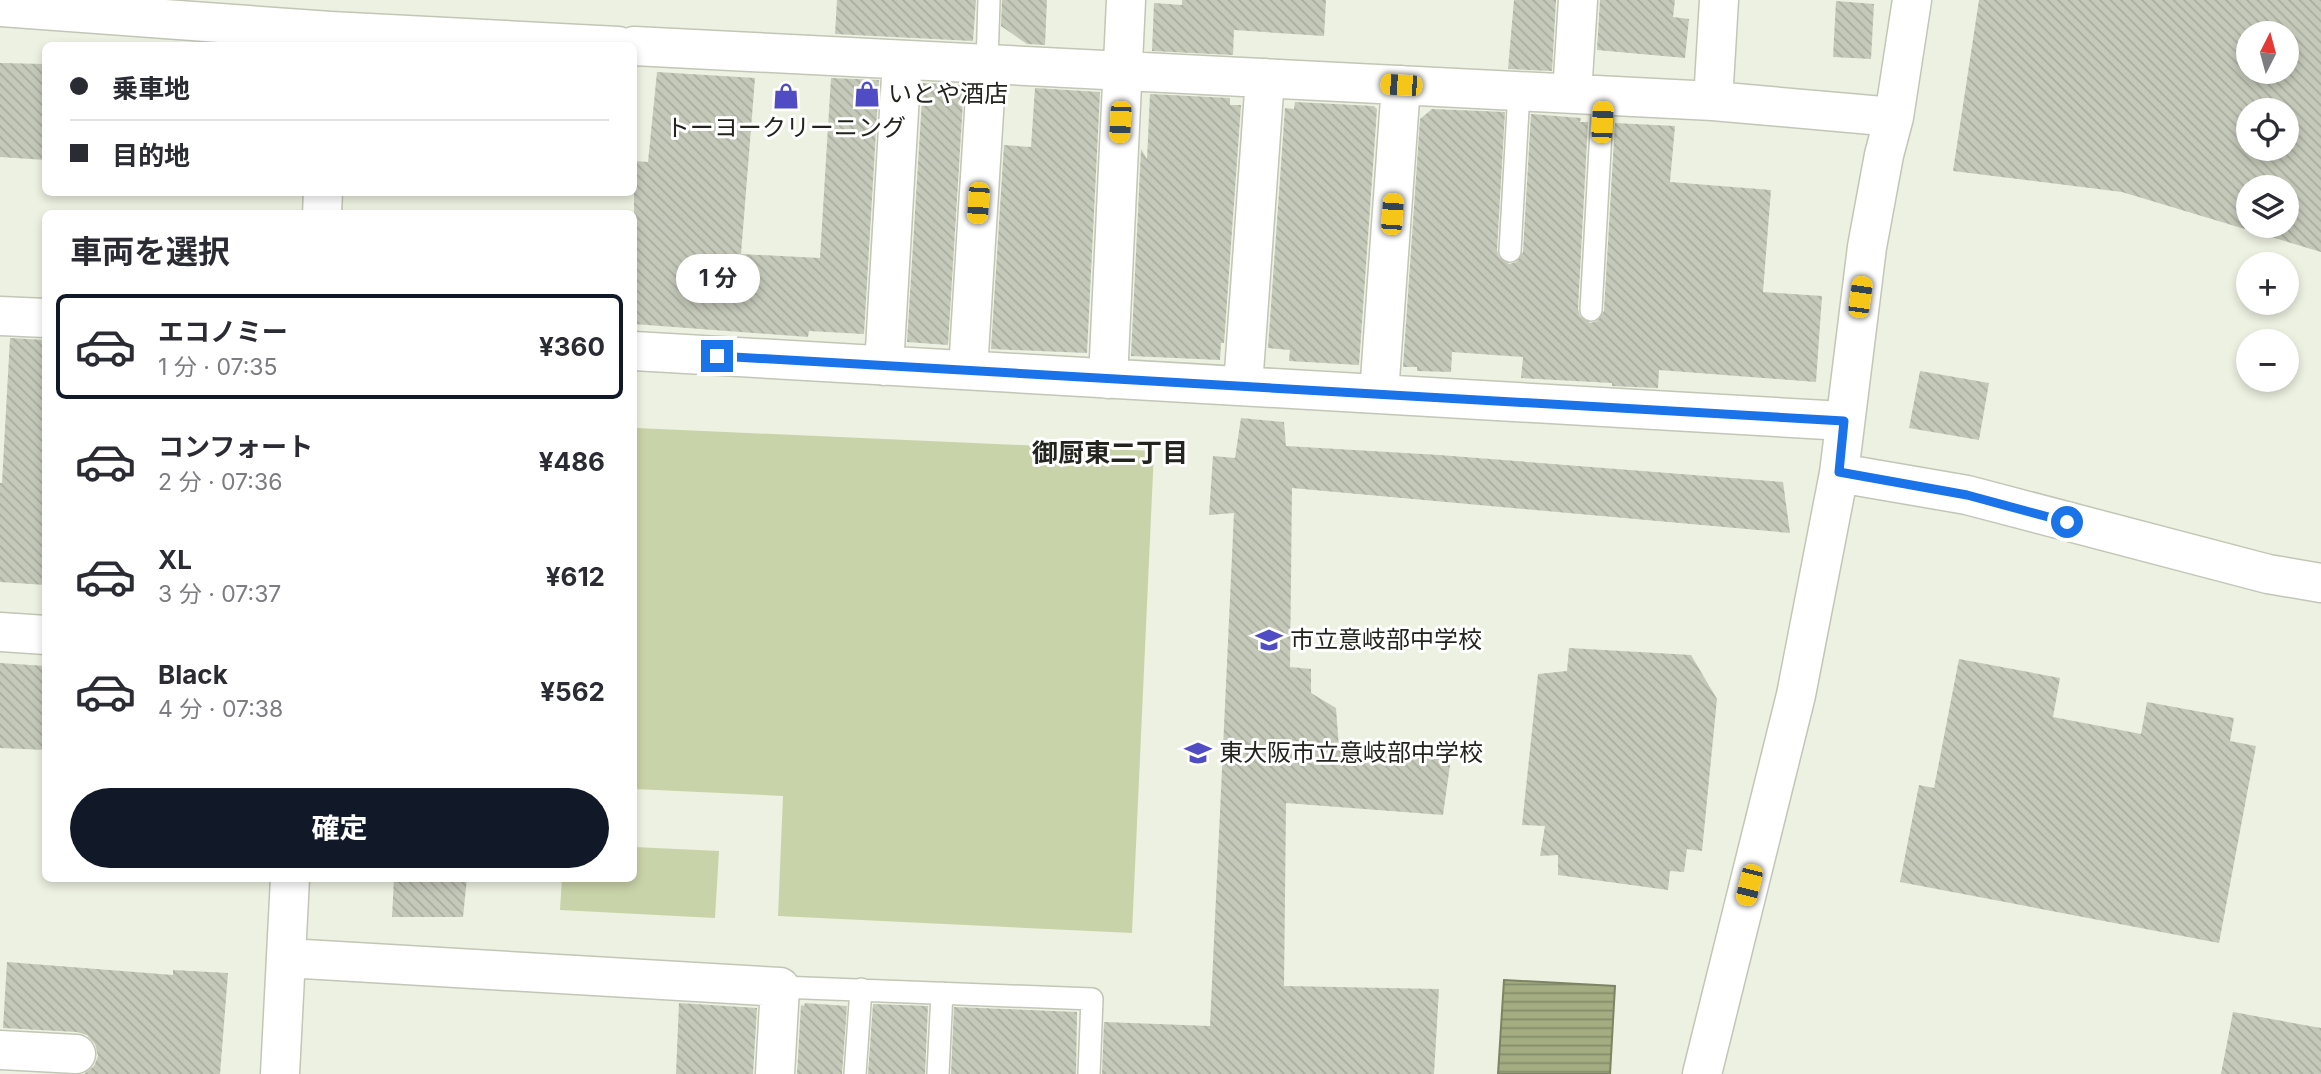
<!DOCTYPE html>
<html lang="ja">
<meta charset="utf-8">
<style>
body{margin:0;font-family:Inter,"Noto Sans JP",sans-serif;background:#f7f7f7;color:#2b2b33;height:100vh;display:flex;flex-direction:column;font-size:26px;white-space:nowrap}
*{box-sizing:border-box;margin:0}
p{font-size:23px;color:#7c7c81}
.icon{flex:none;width:38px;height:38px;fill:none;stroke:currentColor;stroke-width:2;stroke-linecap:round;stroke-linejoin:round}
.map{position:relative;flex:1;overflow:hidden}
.drawer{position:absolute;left:42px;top:210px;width:595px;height:672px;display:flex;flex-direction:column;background:#fff;border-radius:10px;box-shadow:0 4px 10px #0003}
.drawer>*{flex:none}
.hud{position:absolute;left:42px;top:42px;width:595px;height:154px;border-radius:10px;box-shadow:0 4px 10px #0003;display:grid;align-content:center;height:154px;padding:0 28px;background:#fff}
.needle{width:46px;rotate:6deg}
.tools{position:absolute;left:2236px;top:21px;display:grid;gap:14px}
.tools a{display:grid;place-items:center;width:63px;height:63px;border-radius:50%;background:#fff;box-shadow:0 4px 10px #0003;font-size:35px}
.end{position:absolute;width:32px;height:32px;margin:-16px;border:9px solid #1a73e8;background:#fff;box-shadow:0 0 0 4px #fff}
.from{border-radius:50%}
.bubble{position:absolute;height:49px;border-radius:24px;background:#fff;box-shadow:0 4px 10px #0003;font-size:23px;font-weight:700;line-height:49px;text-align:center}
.car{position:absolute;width:21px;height:42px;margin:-21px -10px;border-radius:9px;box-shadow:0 0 5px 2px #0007;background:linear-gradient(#f5c518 24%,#345 0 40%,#f5c518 0 76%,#345 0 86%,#f5c518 0)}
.hud b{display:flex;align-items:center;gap:24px;height:66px;font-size:26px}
.hud b+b{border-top:2px solid #e1e1e2}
.hud i{width:18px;height:18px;background:#2b2b33}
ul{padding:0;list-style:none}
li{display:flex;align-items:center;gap:21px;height:105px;margin:0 14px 10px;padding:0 14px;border:4px solid transparent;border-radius:10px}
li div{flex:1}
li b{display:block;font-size:26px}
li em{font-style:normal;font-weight:700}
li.active{border-color:#111827}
li>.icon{width:63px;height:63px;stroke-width:1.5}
h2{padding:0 28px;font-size:32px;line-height:84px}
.cta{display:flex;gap:14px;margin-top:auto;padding:14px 28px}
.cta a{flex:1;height:80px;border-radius:42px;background:#111827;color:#fff;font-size:28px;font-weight:700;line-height:80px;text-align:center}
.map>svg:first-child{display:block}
.pitch{fill:#c9d3a9}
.water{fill:url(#water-rules);stroke:#7d8463;stroke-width:2}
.building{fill:url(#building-back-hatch);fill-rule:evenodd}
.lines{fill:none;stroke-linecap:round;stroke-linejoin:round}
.lane-casing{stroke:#c2c6b6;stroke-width:24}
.street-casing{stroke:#c2c6b6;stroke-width:41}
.lane{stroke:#fff;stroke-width:21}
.street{stroke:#fff;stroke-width:38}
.route{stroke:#1a73e8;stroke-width:9}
.labels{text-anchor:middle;stroke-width:6;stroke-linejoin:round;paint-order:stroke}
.poi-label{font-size:24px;fill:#23241e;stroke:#fff;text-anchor:start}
.neighbourhood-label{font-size:26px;font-weight:bold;fill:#23241e;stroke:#fff}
</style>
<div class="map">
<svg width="2321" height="1074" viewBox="0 0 2321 1074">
<defs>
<pattern id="water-rules" width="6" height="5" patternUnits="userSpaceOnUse" patternTransform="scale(1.75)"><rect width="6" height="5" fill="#a3ad81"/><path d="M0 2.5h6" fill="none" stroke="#848d69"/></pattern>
<pattern id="building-back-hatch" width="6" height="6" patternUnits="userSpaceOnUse" patternTransform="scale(1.75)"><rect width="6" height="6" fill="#c5c9b9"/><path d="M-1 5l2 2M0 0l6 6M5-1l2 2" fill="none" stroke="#a9ac9f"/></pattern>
</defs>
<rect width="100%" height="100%" fill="#edf1e1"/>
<!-- pitch -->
<path class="pitch" d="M637 428 1154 451 1132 933 778 916 783 796 634 789V511Z
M634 847 719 851 715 918 560 910 562 879 634 878Z"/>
<!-- water -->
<path class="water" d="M1504 980 1615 986 1610 1074H1498Z"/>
<!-- building -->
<path class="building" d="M837 0H976L973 41 835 34Z
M1002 0H1047L1045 45 1027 44 1001 26Z
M1182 0H1326L1324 36 1234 30 1233 55 1152 51 1154 3 1182 5Z
M1514 0H1556L1552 71 1508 69Z
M1600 0H1675L1673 17 1689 19 1685 58 1597 50Z
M1979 0H2321V252L2122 192 1953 171ZM2249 33H2287V72H2249ZM2249 110H2287V149H2249ZM2249 187H2287V226H2249Z
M1836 1 1874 4 1871 59 1833 57Z
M0 63 46 64V160L0 157Z
M657 72 755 78 741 254 820 258 831 78 879 80 864 334 809 331 808 337 634 324V161L648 162Z
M923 83 964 85 948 345 907 342Z
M1035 88 1100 92 1087 353 991 349 1004 145 1031 147Z
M1150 94 1230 98V105H1241L1224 343H1221L1220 360 1131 356 1141 149 1147 159Z
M1295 102 1374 106 1377 109 1359 365 1289 361 1290 350 1268 348 1285 108 1294 109Z
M1432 109 1505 112 1497 250 1499 257 1509 264 1516 262 1523 252 1531 114 1581 118 1580 122H1588L1578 309 1580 316 1590 323 1597 321 1604 311 1615 123 1675 126 1670 182 1771 190 1763 292 1822 296 1816 382 1659 370 1658 388 1612 386V383L1521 378 1523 357 1452 352 1451 372 1417 371V367H1403L1420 119Z
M10 338 46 340V585L0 582V483H2Z
M1920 371 1989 383 1979 440 1909 428Z
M1241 418 1284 422 1286 446 1439 455 1783 482 1790 533 1292 488 1290 667 1311 669V693L1336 708 1339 749 1451 758 1443 815 1286 803 1284 986 1439 989 1434 1074H1102L1104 1022 1210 1026 1234 513 1209 515 1213 456 1235 458Z
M1569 648 1691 655 1717 699 1702 851 1687 849 1684 872 1670 871 1668 890 1558 875V855L1540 856 1545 826 1522 825 1538 674 1567 671Z
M1959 659 2060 678 2053 717 2141 734 2147 702 2234 718 2230 741 2256 746 2219 943 1900 882 1919 785 1934 788Z
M0 663 46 666V750L0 748Z
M394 878H467L463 917H392Z
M7 962 173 975V970L228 973 220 1074H84L94 1066 98 1056 95 1044 87 1035 77 1032 3 1028Z
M679 1003 757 1008 753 1074H676Z
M805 1003 847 1006 842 1074H797L801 1005 804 1006Z
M873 1004 928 1006 925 1074H868Z
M954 1007 1077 1012 1076 1074H951Z
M2233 1012 2321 1028V1074H2221Z"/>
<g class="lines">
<!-- lane casing -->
<g class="lane-casing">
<path id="lane" d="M987 64 989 0
M1510 251 1519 91
M1591 310 1603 95
M780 987 1092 999 1089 1074
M855 1074 861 989
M938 1074 942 993"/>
</g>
<!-- street casing -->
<g class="street-casing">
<path id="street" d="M0 7 330 31 618 46
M634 46 1713 101 1894 117
M1572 94 1578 0
M1713 101 1719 0
M322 214 323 192
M0 316 46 318
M634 351 1844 421
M884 366 902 60
M968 370 987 64
M1108 379 1126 0
M1243 386 1265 78
M1379 394 1401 85
M1839 473 1967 495 2268 574 2321 583
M0 632 46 635
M287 958 780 987 775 1074
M0 1050 76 1054
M280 1074 290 878
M1702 1074 1796 695 1839 473 1867 247 1884 155 1894 117 1912 0"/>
</g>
<!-- lane -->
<use href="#lane" class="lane"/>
<!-- street -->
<use href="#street" class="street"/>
</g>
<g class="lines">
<!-- route -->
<path class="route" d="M717 356 1844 421 1839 472 1967 495 2067 522"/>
</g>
<!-- icons -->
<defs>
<g id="shop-bare" transform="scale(2.1)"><path d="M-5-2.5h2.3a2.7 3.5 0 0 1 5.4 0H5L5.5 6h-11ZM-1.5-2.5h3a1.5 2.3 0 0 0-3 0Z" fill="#504dc4" stroke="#fff" stroke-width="2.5" paint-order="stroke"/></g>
<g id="school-bare" transform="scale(2.1)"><path d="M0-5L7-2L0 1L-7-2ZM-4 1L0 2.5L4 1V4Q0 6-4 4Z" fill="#504dc4" stroke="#fff" stroke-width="2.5" paint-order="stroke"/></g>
</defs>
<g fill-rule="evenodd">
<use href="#shop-bare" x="867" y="94"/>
<use href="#shop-bare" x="786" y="96"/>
<use href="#school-bare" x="1269" y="640"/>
<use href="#school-bare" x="1198" y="753"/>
</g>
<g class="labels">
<!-- poi labels -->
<g class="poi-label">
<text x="888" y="102">いとや酒店</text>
<text x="786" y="136" text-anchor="middle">トーヨークリーニング</text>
<text x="1290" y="648">市立意岐部中学校</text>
<text x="1219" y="761">東大阪市立意岐部中学校</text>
</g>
<!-- neighbourhood labels -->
<g class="neighbourhood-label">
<text x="1110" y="462">御厨東二丁目</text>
</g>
</g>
</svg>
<div class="tools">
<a><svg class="needle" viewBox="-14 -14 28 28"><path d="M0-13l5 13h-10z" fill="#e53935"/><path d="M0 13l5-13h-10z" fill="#7c7c81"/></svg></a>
<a><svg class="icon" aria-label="locate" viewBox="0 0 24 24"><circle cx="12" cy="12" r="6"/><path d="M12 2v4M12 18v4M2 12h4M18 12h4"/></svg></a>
<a><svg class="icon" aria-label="layers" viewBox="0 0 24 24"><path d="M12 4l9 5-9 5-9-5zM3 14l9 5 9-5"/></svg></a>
<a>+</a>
<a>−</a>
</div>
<i class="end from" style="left:2067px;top:522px"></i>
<i class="end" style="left:717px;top:356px"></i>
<div class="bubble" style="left:676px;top:254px;width:84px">1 分</div>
<i class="car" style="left:1401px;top:85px;rotate:273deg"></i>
<i class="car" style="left:1120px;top:122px;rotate:183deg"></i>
<i class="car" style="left:1602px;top:122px;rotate:3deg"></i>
<i class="car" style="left:978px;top:203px;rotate:184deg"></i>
<i class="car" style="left:1392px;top:214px;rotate:4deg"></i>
<i class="car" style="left:1860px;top:297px;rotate:8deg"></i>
<i class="car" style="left:1749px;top:885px;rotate:194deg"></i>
<div class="hud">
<b><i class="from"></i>乗車地</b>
<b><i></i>目的地</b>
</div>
<section class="drawer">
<h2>車両を選択</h2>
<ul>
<li class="active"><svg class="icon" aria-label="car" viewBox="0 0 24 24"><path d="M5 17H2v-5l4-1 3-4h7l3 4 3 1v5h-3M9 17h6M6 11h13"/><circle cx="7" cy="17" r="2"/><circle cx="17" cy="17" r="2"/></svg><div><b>エコノミー</b><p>1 分 · 07:35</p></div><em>¥360</em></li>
<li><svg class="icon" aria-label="car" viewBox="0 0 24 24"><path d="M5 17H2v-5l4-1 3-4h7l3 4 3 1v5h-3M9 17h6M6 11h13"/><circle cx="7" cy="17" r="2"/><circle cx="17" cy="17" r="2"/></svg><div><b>コンフォート</b><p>2 分 · 07:36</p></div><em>¥486</em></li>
<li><svg class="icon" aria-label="car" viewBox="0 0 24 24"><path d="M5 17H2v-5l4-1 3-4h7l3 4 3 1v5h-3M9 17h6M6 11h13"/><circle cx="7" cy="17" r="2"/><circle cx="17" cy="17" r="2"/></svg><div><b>XL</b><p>3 分 · 07:37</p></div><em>¥612</em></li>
<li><svg class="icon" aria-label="car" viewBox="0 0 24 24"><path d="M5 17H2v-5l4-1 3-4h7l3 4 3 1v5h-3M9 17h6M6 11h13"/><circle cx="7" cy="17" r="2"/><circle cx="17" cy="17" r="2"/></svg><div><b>Black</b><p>4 分 · 07:38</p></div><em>¥562</em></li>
</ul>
<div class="cta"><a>確定</a></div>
</section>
</div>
